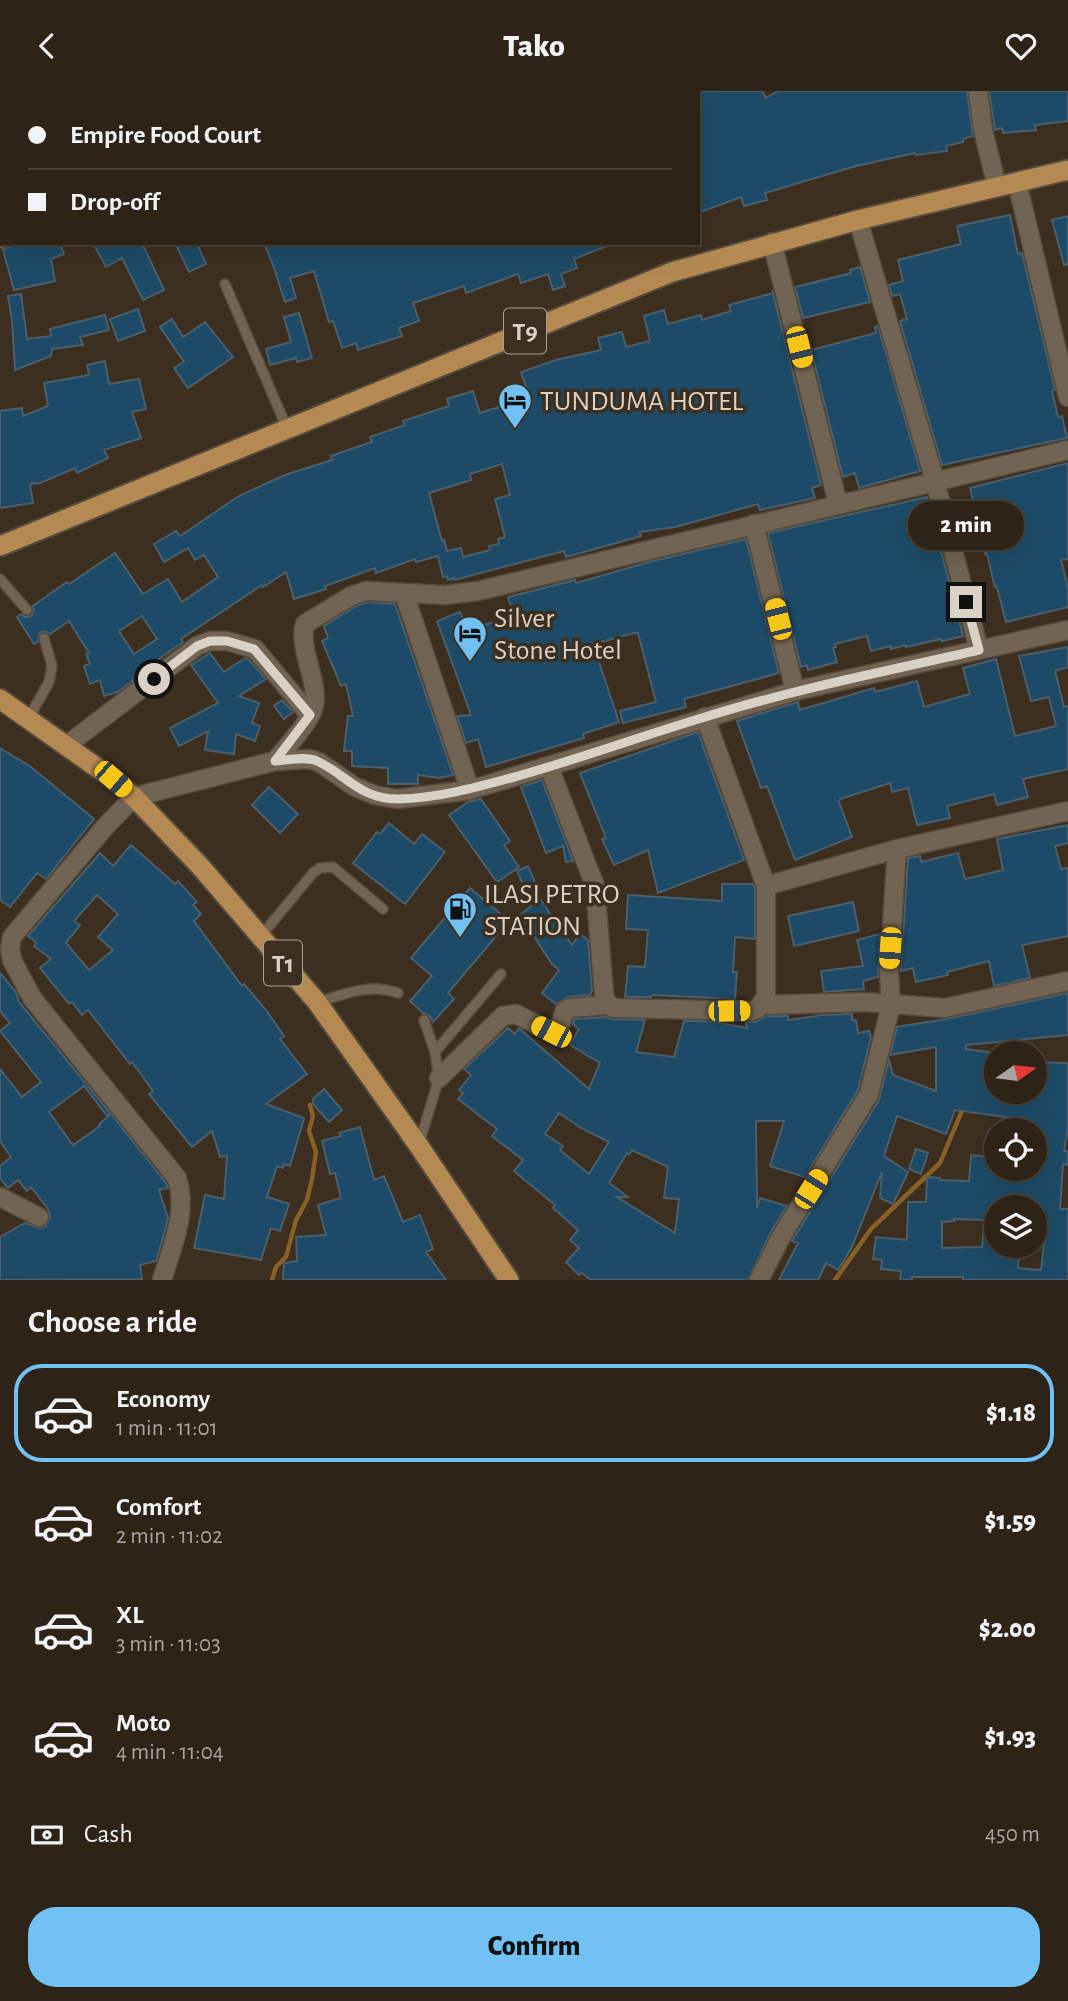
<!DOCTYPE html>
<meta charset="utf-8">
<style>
body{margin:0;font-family:"Alegreya Sans",sans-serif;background:#352b20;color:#f1f3f6;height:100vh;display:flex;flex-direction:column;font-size:26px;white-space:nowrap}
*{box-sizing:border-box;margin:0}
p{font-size:23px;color:#a7a4a1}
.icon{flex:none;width:38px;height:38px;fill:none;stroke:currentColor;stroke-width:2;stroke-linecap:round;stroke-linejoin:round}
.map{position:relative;height:1189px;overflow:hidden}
.details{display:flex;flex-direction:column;background:#2d2317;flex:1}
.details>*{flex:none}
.hud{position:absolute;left:0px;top:0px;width:700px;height:154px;box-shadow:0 7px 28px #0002,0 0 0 2px #484036;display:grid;align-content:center;height:154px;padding:0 28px;background:#2d2317}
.needle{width:46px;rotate:76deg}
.controls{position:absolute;left:984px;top:950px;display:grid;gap:14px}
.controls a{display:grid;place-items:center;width:63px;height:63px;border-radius:50%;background:#2d2317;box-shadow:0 7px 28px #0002,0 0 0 2px #484036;font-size:35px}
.end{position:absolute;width:32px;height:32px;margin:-16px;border:9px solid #d9d0c6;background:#111;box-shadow:0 0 0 4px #111}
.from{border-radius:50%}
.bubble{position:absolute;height:49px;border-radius:24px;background:#2d2317;box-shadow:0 7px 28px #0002,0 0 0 2px #484036;font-size:23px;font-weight:800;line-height:49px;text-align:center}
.car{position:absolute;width:21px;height:42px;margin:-21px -10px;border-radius:9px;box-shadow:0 0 5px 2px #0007;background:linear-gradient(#f5c518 24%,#345 0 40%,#f5c518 0 76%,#345 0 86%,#f5c518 0)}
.hud b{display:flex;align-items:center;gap:24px;height:66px;font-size:26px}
.hud b+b{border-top:2px solid #484036}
.hud i{width:18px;height:18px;background:#f1f3f6}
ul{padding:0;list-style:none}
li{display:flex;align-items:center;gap:21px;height:98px;margin:0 14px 10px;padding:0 14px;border:4px solid transparent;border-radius:28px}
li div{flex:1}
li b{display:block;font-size:26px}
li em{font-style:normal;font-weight:800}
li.active{border-color:#71c1f5}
li>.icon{width:63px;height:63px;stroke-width:1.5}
h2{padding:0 28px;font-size:32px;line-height:84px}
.pay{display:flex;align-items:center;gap:18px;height:77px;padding:0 28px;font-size:26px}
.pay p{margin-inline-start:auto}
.button{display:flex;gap:14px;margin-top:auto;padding:14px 28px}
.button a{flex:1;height:80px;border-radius:28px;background:#71c1f5;color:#111;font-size:28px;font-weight:800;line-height:80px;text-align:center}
header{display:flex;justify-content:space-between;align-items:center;height:91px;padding:0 28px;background:#2d2317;font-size:32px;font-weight:800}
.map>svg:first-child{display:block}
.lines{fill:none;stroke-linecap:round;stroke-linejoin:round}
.stream{stroke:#896025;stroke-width:4.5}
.building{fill:#1d4b67;stroke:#4a5e6c;stroke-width:2;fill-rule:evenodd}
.service-casing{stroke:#564b3c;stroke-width:12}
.minor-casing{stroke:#564b3c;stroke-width:21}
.trunk-casing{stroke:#564b3c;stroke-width:23}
.service{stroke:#726452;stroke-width:9}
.minor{stroke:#726452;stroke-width:18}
.trunk{stroke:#b48a52;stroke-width:19}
.route{stroke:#d9d0c6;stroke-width:9}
.labels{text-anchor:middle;stroke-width:7;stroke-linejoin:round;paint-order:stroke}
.shield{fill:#3c2f1f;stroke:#aaa094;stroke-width:2}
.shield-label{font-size:26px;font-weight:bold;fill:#d9d0c6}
.poi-label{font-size:28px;fill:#d9d0c6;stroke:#3c2f1f;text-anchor:start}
</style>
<header><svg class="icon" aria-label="back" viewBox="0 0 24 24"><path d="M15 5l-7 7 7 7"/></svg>Tako<svg class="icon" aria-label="heart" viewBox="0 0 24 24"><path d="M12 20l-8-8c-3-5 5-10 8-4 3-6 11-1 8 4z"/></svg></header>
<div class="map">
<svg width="1068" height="1189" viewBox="0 0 1068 1189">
<rect width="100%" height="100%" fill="#3c2f1f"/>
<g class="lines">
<!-- stream -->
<path class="stream" d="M272 1189 276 1176 286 1166 296 1129 307 1109 312 1088 316 1061 309 1040 313 1025 310 1014
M835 1189 871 1138 940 1072 964 1015"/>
</g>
<!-- building -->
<path class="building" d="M698 0H762L766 7 778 0H967L973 45 963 48V51L946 55 947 60 916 64 915 62 856 75 765 102 767 109 744 115 741 106 698 122Z
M989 0H1068V30L1035 34 1036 39 1003 42 1002 37 995 39Z
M1010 124 1018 163 1022 162 1055 299 1052 300 1058 326 1062 325 1067 347 942 374 900 230 907 228 900 203 892 205 889 194 903 190 898 169 961 153 957 135Z
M1068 125V173L1064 174 1052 129Z
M16 152H60L64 163 51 168 55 190 14 199 3 159Z
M93 152H142L164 199 143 209 122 167 106 176Z
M175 152H197L206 173 189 181Z
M264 152H612V153L574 168 577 177 561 183 565 195 553 199 548 183 521 192 518 183 466 202 464 195 413 212 419 230 399 237 402 245 358 259 356 252 342 257 333 230 329 231 314 180 290 187 296 207 285 211 273 174Z
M860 176 870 211 803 227 795 196 851 182 850 179Z
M772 199 821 394 812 397 815 407 760 419 758 413 675 436 639 441 641 445 566 466 564 460 454 489V487L448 489 447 485 443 486 438 465 416 471 415 468 376 482 375 477 325 495 326 498 294 508 286 481 263 496 262 494 181 548 183 551 135 585 136 587 118 601 104 605 100 589 90 593 84 575 90 573 86 563 89 562 69 530 50 543 45 540 39 542 38 551 34 553 17 526 21 523 25 526 31 525 34 521 33 515 51 502 67 491 69 493 115 462 143 503 168 488 182 511 218 486 204 464 195 469 188 457 164 471 154 453 176 440 180 445 239 405 285 384 332 369 331 365 372 351 370 346 405 334 403 330 449 315 447 308 473 300 480 322 525 308 524 303 528 302 521 281 556 269 601 259 598 247 622 241 626 256 650 250 644 225 664 219 668 233 701 224 702 229 731 220 729 214 773 202ZM502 373 510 404 495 408 505 446 498 448 499 453 489 455 490 459 463 466 461 457 447 460 444 449 442 450 429 402 471 389 470 383ZM142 525 157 548 134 563 119 540Z
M21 203 27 248 51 245 50 238 105 224 109 239 80 246 83 254 52 258 51 265 15 279 12 229 8 205Z
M138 218 145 240 118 250 110 228Z
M299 222 312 267 297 271 296 267 270 274 266 258 291 251 284 226Z
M172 228 183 246 205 231 233 266 188 297 174 277 184 271 160 236Z
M878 235 920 380 859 397 855 382 843 386 811 259 876 242 875 236Z
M105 270 109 293 139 288 146 318 132 321 141 347 104 359 108 367 77 382 75 377 40 392 30 393 33 412 0 417V320L22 317 23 325 48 315 44 292 89 284 87 274Z
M1068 372V468L1061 469 1068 497V516L1006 531 997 496H995L987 463H985L970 397Z
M927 406 963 545 942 550 941 548 906 556V554L891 558V555L871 560 867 545 835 553 836 556 833 557 837 571 808 579 807 574 801 576 768 442Z
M746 448 779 582 684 608 686 616 623 632 620 620 656 611 638 542H634L593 553 619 631 583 643 584 647 486 676 478 648 466 652 457 625 471 624 437 530 460 521 467 539 514 525 508 506 575 489 576 492 649 471Z
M368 511 395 513 453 684 439 687 418 684V693H388V677L352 675V660H344L348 625H353L346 593 341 595 322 550 328 547 324 535 356 515Z
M1068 556V576L1055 580 1064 616 1068 615V678L1023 688 1028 706 997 714 994 703 947 715 950 727 917 734 908 697 892 701 890 692 840 708 839 711 852 746 795 769 767 695 761 697 737 630 798 611 800 619 874 597 875 601 917 590 924 616 970 603 963 577 996 568 1015 645 1056 635 1049 606 1031 610 1019 565Z
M210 562 224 581 245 567 248 568 266 588 239 605 259 612 252 632 260 635 255 650 236 643 234 663 205 659 208 640 179 655 170 637 218 612 191 574Z
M282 609 293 621 284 628 274 615Z
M698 641 744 769 658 802 648 759 614 774 602 748 606 747 580 682Z
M0 657 31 676 94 728 46 788 37 782 10 816 0 809Z
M542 689 573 770 566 771 563 755 546 762 521 696Z
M269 696 298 723 280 742 252 714Z
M481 708 510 750 504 754 519 776 497 791 449 724 468 711Z
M389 732 414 753 422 743 445 761 405 813 353 772 377 741 380 743Z
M1068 734V752L1055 755 1061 778 1068 777V845L1022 854 1030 887 994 895 989 870 947 881 948 884 916 891 913 877 901 880 908 767 920 765 921 771 958 762 965 788 1003 779 997 748Z
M131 754 175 793 178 790 197 811 193 814 201 823 194 830 242 895 244 893 266 919 284 945 280 948 307 983 266 1013 304 1027 290 1075 284 1073 283 1077 277 1075 267 1106 289 1113 280 1140 271 1137 261 1169 194 1157 205 1104 224 1108 227 1065 220 1066 212 1040 192 1056 149 1003 153 1000 132 971 130 973 88 919 82 924 72 911 69 913 40 877 51 868 34 855 36 851 28 845 100 762 113 775ZM97 804 118 823 98 846 113 859 89 879 66 852 80 834 74 830Z
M528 775 539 800 528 805 517 780Z
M722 793H753L755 797V848L735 846 733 881H737L735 908 652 904 651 906H625L628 875 645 876 648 839 626 838 628 804 722 810Z
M470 797 509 830 448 902 454 908 433 931 429 924 423 922 410 910 432 885 411 867Z
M540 808 572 854 580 843 588 849 592 900 590 904 568 906 556 913 542 902 559 879 552 873 520 824Z
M853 811 859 840 794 855 788 825Z
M880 843 878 886 863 890 864 898 824 901 821 880 863 875 857 849Z
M0 882 16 901 19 911 110 1022 107 1025 84 995 49 1021 73 1054 100 1035 99 1033 111 1023 166 1092 168 1097 159 1099 168 1127 166 1136 156 1170 140 1174 142 1188 0 1189V1146L25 1132 39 1137 45 1136 50 1126 48 1118 31 1096 27 1100 18 1089 8 1097 0 1087V1075L11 1066 0 1050V978L22 1006 41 991 0 940 10 932 0 920Z
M1068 902V944L966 954V958L996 962V1001H1034V971L1068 972V1035L1064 1060H1068V1068L1067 1074 1063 1073 1060 1118H1068V1189H963V1186H912V1189H900L901 1180 881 1178 882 1169 873 1168 876 1146 907 1149 908 1111H926L927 1086 940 1087V1089L969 1090 971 1064 996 1067V1078H1034V1040H1005L1006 1026 955 1019 946 1043 897 1025 884 1065 908 1081 893 1113 880 1107 882 1081 851 1158 838 1179 826 1172 818 1189H779L798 1152 792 1150 879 1009 889 969 893 984 936 1000V956L890 964 897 936 947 928ZM996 1116H1034V1135H1046L1041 1179 1018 1177 1019 1162 994 1159ZM954 1128 984 1129 982 1156 942 1157V1131L954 1130Z
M852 923V929H856L858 942 869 940 871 946 858 999 805 1086 770 1075 784 1030H756L757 1117 760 1107 787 1115 771 1141 748 1189H591L582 1182 579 1184 566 1171 579 1157 570 1149 578 1139 553 1117 555 1114 514 1080 523 1069 492 1045 497 1038 458 1008 463 1002 459 999 471 984 464 978 508 937 515 943 519 937 521 939 589 998 600 972 570 954 579 938 573 933 574 928 606 926 613 928 645 929 636 961 674 966 684 930H708L747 937 746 931H756L766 925H788V929L823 924ZM559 1022 581 1037 609 1051 589 1083 560 1059 563 1055 545 1043ZM632 1059 668 1076 664 1107 679 1108 675 1142 617 1106H628L609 1092 627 1062 629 1064Z
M324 998 342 1019 329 1031 313 1013V1008Z
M360 1036 374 1089 384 1085 403 1131 420 1124 433 1158 426 1161 446 1189H283L284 1172 297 1170 296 1146 326 1144 318 1114 341 1107 335 1082 330 1083 322 1050 341 1045 339 1042Z
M916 1058 928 1062 921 1083 909 1078Z"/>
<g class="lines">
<!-- service casing -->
<g class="service-casing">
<path id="service" d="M225 193 287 337
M0 488 27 519
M28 628 49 591 52 575 44 547
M261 845 313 782 320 777 333 776 383 818
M318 911C345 903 370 892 398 902
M435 961 501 883
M419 1053 439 987 435 961 424 929"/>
</g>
<!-- minor casing -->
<g class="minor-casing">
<path id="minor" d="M978 0 983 39 997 96
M296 2 299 0
M1017 91 1068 306
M858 129 935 390 979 559
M0 148 2 147
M772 151 838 413
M754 433 795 600
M404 502 470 699
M67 654 197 555 210 550H227L255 558 310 624
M275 670C285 658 307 634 312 621 323 595 297 560 305 533L351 505 366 500 445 504 478 500 1068 359
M549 676 595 795 604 902 605 909 613 917 752 920 757 918 766 907V795L705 626
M766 795 897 758 1068 720
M762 914 865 911 945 917 1068 890
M439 987 503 925 516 923 551 941 560 935 565 919 569 917 608 914
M0 1106 39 1126
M162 1189C172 1155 188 1122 177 1087L32 907 12 869 10 858 12 846 105 736 134 706 275 670 310 668 319 671 355 696 375 704 397 708 470 699 795 600 1068 539
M759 1189 781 1146 869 1003 891 914 889 882 897 758"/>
</g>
<!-- trunk casing -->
<g class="trunk-casing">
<path id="trunk" d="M0 455 672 181 858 129 1068 79
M0 608 113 688 134 706 200 775 317 911 419 1055 509 1189"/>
</g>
<!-- service -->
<use href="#service" class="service"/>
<!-- minor -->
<use href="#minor" class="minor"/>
<!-- trunk -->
<use href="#trunk" class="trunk"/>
</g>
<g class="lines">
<!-- route -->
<path class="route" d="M154 588 197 555 210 550H227L254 558 310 624 275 670C288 669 306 665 317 670 347 684 360 708 398 708 439 707 478 696 518 685 581 667 642 645 705 626 795 598 887 580 979 559L966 511"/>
</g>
<!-- icons -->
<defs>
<g id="hotel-pin" transform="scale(1.75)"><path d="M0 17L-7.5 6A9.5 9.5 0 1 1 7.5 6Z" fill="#71c1f5" stroke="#3c2f1f"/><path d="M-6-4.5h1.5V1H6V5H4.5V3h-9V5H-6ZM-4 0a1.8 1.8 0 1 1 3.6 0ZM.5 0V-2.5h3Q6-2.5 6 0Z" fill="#111"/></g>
<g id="fuel-pin" transform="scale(1.75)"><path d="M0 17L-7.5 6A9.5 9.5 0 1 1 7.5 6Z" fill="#71c1f5" stroke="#3c2f1f"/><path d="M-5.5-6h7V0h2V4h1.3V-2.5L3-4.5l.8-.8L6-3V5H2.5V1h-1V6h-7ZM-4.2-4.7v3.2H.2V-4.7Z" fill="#111"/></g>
</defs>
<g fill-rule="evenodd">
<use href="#hotel-pin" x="515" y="309"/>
<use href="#hotel-pin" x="470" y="542"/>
<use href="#fuel-pin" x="460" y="818"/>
</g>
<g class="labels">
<!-- shield labels -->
<g class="shield">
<rect x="504" y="217.5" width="42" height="45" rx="5"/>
<rect x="264" y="849.5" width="38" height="45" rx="5"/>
</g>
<g class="shield-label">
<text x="525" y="249">T9</text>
<text x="283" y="881">T1</text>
</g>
<!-- poi labels -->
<g class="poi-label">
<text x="540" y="319">TUNDUMA HOTEL</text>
<text x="494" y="536">Silver<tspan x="494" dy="32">Stone Hotel</tspan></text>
<text x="484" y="812">ILASI PETRO<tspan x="484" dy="32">STATION</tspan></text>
</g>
</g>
</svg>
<div class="controls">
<a><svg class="needle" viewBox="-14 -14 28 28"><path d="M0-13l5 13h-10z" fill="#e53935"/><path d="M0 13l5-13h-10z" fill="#a7a4a1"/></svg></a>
<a><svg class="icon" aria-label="locate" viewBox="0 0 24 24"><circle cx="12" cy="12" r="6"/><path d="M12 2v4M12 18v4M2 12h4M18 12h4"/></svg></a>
<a><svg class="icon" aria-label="layers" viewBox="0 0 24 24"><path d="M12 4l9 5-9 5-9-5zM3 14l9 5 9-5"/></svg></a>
</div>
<i class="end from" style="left:154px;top:588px"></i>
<i class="end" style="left:966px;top:511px"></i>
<div class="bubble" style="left:908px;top:410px;width:116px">2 min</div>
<i class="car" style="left:799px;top:256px;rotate:166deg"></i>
<i class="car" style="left:778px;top:528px;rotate:346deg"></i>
<i class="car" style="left:113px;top:688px;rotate:131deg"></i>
<i class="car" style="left:890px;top:857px;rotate:184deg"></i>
<i class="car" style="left:729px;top:920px;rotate:89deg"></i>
<i class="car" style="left:551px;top:941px;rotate:297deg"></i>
<i class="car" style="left:811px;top:1098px;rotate:32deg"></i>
<div class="hud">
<b><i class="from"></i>Empire Food Court</b>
<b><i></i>Drop-off</b>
</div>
</div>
<section class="details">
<h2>Choose a ride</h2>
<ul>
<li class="active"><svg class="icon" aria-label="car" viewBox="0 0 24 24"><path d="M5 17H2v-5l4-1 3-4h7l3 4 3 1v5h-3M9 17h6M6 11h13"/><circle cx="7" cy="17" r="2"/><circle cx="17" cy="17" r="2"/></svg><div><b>Economy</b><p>1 min · 11:01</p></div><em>$1.18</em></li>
<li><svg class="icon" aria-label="car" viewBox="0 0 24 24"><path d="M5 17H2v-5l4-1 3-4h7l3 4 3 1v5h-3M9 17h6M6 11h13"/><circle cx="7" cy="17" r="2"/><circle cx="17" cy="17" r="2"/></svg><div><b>Comfort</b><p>2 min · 11:02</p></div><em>$1.59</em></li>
<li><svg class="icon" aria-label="car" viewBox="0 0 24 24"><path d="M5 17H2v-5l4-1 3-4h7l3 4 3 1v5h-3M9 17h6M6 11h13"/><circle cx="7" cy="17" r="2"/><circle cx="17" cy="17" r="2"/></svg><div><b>XL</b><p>3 min · 11:03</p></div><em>$2.00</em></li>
<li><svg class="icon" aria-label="car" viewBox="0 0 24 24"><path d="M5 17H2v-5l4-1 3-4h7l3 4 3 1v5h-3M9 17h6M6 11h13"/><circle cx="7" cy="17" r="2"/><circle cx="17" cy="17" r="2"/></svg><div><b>Moto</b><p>4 min · 11:04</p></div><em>$1.93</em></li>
</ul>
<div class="pay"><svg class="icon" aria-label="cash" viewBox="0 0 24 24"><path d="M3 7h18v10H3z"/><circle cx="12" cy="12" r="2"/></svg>Cash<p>450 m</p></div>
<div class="button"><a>Confirm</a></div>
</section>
